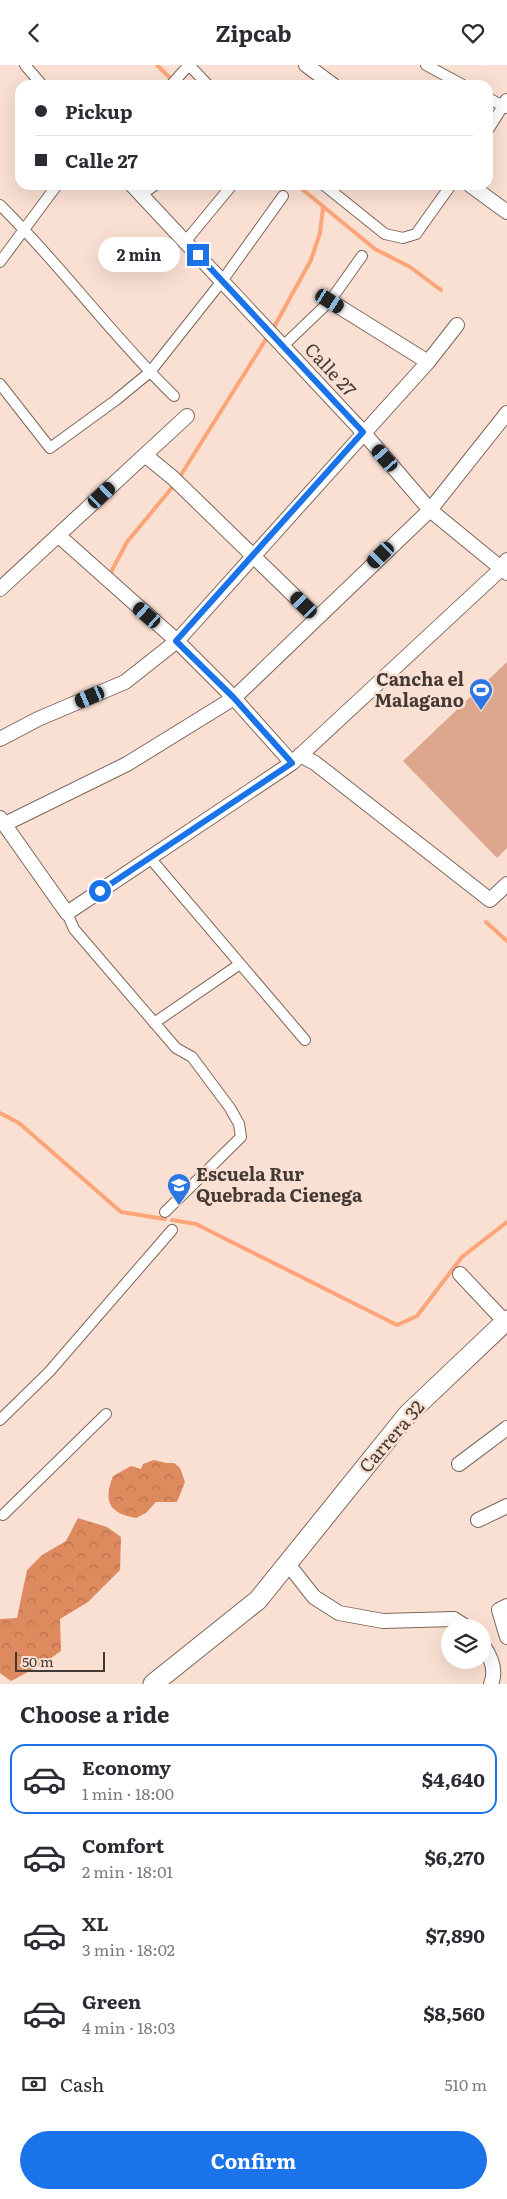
<!DOCTYPE html>
<meta charset="utf-8">
<style>
body{margin:0;font-family:Literata,serif;background:#f7f7f7;color:#2b2b33;height:100vh;display:flex;flex-direction:column;font-size:19px;white-space:nowrap}
*{box-sizing:border-box;margin:0}
p{font-size:16px;color:#7c7c81}
.icon{flex:none;width:28px;height:28px;fill:none;stroke:currentColor;stroke-width:2;stroke-linecap:round;stroke-linejoin:round}
.map{position:relative;height:1619px;overflow:hidden}
.side{display:flex;flex-direction:column;background:#fff;flex:1}
.side>*{flex:none}
.banner{position:absolute;left:15px;top:15px;width:478px;height:110px;border-radius:15px;box-shadow:0 5px 20px #0002;display:grid;align-content:center;height:110px;padding:0 20px;background:#fff}
.tools{position:absolute;left:441px;top:1554px;display:grid;gap:10px}
.tools a{display:grid;place-items:center;width:50px;height:50px;border-radius:50%;background:#fff;box-shadow:0 5px 20px #0002;font-size:25px}
.scale{position:absolute;left:15px;bottom:12px;width:90px;box-sizing:border-box;padding-left:5px;border:2px solid #443a35;border-top:0;font-size:14px;line-height:18px;white-space:nowrap;color:#443a35;-webkit-text-stroke:4px #fae0d3;paint-order:stroke}
.end{position:absolute;width:22px;height:22px;margin:-11px;border:6px solid #1a73e8;background:#fff;box-shadow:0 0 0 2px #fff}
.from{border-radius:50%}
.bubble{position:absolute;height:35px;border-radius:18px;background:#fff;box-shadow:0 5px 20px #0002;font-size:16px;font-weight:700;line-height:35px;text-align:center}
.car{position:absolute;width:15px;height:30px;margin:-15px -8px;border-radius:6px;box-shadow:0 0 4px 1px #0007;background:linear-gradient(#222 24%,#8ab4d8 0 40%,#222 0 76%,#8ab4d8 0 86%,#222 0)}
.banner b{display:flex;align-items:center;gap:18px;height:48px;font-size:19px}
.banner b+b{border-top:1px solid #e1e1e2}
.banner i{width:12px;height:12px;background:#2b2b33}
ul{padding:0;list-style:none}
li{display:flex;align-items:center;gap:15px;height:70px;margin:0 10px 8px;padding:0 10px;border:2px solid transparent;border-radius:15px}
li div{flex:1}
li b{display:block;font-size:19px}
li em{font-style:normal;font-weight:700}
li.active{border-color:#1a73e8}
li>.icon{width:45px;height:45px;stroke-width:1.5}
h2{padding:0 20px;font-size:22px;line-height:60px}
.pay{display:flex;align-items:center;gap:12px;height:55px;padding:0 20px;font-size:19px}
.pay p{margin-inline-start:auto}
.cta{display:flex;gap:10px;margin-top:auto;padding:10px 20px}
.cta a{flex:1;height:58px;border-radius:30px;background:#1a73e8;color:#fff;font-size:20px;font-weight:700;line-height:58px;text-align:center}
header{display:flex;justify-content:space-between;align-items:center;height:65px;padding:0 20px;background:#fff;font-size:22px;font-weight:700}
.map>svg:first-child{display:block}
.forest{fill:url(#forest-crowns)}
.pitch{fill:#dca78c}
.lines{fill:none;stroke-linecap:round;stroke-linejoin:round}
.stream{stroke:#fba578;stroke-width:4}
.pedestrian-casing{stroke:#7e675b;stroke-width:12}
.minor-casing{stroke:#7e675b;stroke-width:16}
.secondary-casing{stroke:#7e675b;stroke-width:21}
.pedestrian{stroke:#fff;stroke-width:10}
.minor{stroke:#fff;stroke-width:14}
.secondary{stroke:#fff;stroke-width:19}
.route{stroke:#1a73e8;stroke-width:6}
.labels{text-anchor:middle;stroke-width:5;stroke-linejoin:round;paint-order:stroke}
.street-label{font-size:18px;fill:#443a35;stroke:#fae0d3}
.poi-label{font-size:18px;font-weight:bold;fill:#443a35;stroke:#fae0d3;text-anchor:end}
</style>
<header><svg class="icon" aria-label="back" viewBox="0 0 24 24"><path d="M15 5l-7 7 7 7"/></svg>Zipcab<svg class="icon" aria-label="heart" viewBox="0 0 24 24"><path d="M12 20l-8-8c-3-5 5-10 8-4 3-6 11-1 8 4z"/></svg></header>
<div class="map">
<svg width="507" height="1619" viewBox="0 0 507 1619">
<defs>
<pattern id="forest-crowns" width="20" height="18" patternUnits="userSpaceOnUse" patternTransform="scale(1.25)"><rect width="20" height="18" fill="#dd8a5e"/><path d="M2 6a3 3 0 1 1 6 0M12 15a3 3 0 1 1 6 0" fill="none" stroke="#b5724e"/></pattern>
</defs>
<rect width="100%" height="100%" fill="#fae0d3"/>
<!-- forest -->
<path class="forest" d="M154 1395 166 1398H174L180 1403 185 1417 177 1437H156L146 1448 136 1453C109 1448 103 1437 113 1411L131 1401 141 1404 143 1399Z
M78 1453 107 1462 121 1472 120 1505 88 1537 60 1554 61 1586 41 1600 11 1616 0 1608V1554L17 1553 27 1505 42 1490 66 1476Z"/>
<!-- pitch -->
<path class="pitch" d="M507 597V783L497 793 403 696Z"/>
<g class="lines">
<!-- stream -->
<path class="stream" d="M157 0 173 16
M297 120 375 184 410 202 441 225
M274 262 311 195 320 168 323 142
M179 413 268 271
M110 509 127 477 175 419
M486 857 507 876
M0 1048 19 1058 121 1147 165 1154
M172 1155 196 1159 397 1260 417 1251 462 1192 507 1157"/>
<!-- pedestrian casing -->
<g class="pedestrian-casing">
<path id="pedestrian" d="M25 0 42 20
M189 0 208 20
M426 0 463 20
M171 20 189 0
M488 33 507 43
M488 65 503 41
M324 120 385 169 403 173 416 169 451 120
M141 130 155 120
M0 140C61 200 112 271 174 331
M185 177 232 120
M0 197 57 120
M283 281 330 236 362 191
M0 319 50 383 116 335 150 307 222 216 283 131
M150 793 305 975
M67 848 74 864 176 983 192 992 230 1043 239 1059 241 1072 165 1147
M154 958 240 899
M0 1355 49 1307 172 1165
M3 1450 106 1349"/>
</g>
<!-- minor casing -->
<g class="minor-casing">
<path id="minor" d="M306 0 333 20
M503 41 507 36
M132 120 363 367 430 445 507 508
M470 120 507 147
M330 236 428 297
M145 390 173 413 317 553
M59 471 177 576 234 633 292 698
M0 524 187 351
M0 674 38 654 125 617 177 576 428 297 457 260
M300 690 315 698 490 835 507 819
M0 753 67 848 292 698 501 504 507 495
M5 759 127 699 234 633 430 445 507 348
M460 1209 507 1259
M459 1399 507 1363
M478 1455 507 1441
M288 1499 314 1532 339 1548 383 1556 454 1554 466 1562
M507 1541 499 1545 507 1572
M482 1579C490 1590 497 1605 491 1619"/>
</g>
<!-- secondary casing -->
<g class="secondary-casing">
<path id="secondary" d="M153 1619 258 1535 408 1349 507 1255"/>
</g>
<!-- pedestrian -->
<use href="#pedestrian" class="pedestrian"/>
<!-- minor -->
<use href="#minor" class="minor"/>
<!-- secondary -->
<use href="#secondary" class="secondary"/>
</g>
<g class="lines">
<!-- route -->
<path class="route" d="M100 826 292 698 234 633 176 576 363 367 198 190"/>
</g>
<!-- icons -->
<defs>
<g id="stadium-pin" transform="scale(1.25)"><path d="M0 17L-7.5 6A9.5 9.5 0 1 1 7.5 6Z" fill="#2c77e3" stroke="#fae0d3"/><path d="M0-5a6.5 5 0 1 0 0 10a6.5 5 0 1 0 0-10ZM-3.5-1.8h7v3.6h-7Z" fill="#fff"/></g>
<g id="school-pin" transform="scale(1.25)"><path d="M0 17L-7.5 6A9.5 9.5 0 1 1 7.5 6Z" fill="#2c77e3" stroke="#fae0d3"/><path d="M0-5L7-2L0 1L-7-2ZM-4 1L0 2.5L4 1V4Q0 6-4 4Z" fill="#fff"/></g>
</defs>
<g fill-rule="evenodd">
<use href="#stadium-pin" x="481" y="625"/>
<use href="#school-pin" x="179" y="1120"/>
</g>
<g class="labels">
<!-- street labels -->
<g class="street-label">
<text transform="translate(330 305) rotate(47)" y="6">Calle 27</text>
<text transform="translate(392 1372) rotate(-49)" y="6">Carrera 32</text>
</g>
<!-- poi labels -->
<g class="poi-label">
<text x="464" y="621">Cancha el<tspan x="464" dy="21">Malagano</tspan></text>
<text x="196" y="1116" text-anchor="start">Escuela Rur<tspan x="196" dy="21">Quebrada Cienega</tspan></text>
</g>
</g>
</svg>
<div class="tools">
<a><svg class="icon" aria-label="layers" viewBox="0 0 24 24"><path d="M12 4l9 5-9 5-9-5zM3 14l9 5 9-5"/></svg></a>
</div>
<div class="scale">50 m</div>
<i class="end from" style="left:100px;top:826px"></i>
<i class="end" style="left:198px;top:190px"></i>
<div class="bubble" style="left:98px;top:172px;width:82px">2 min</div>
<i class="car" style="left:330px;top:236px;rotate:122deg"></i>
<i class="car" style="left:385px;top:393px;rotate:319deg"></i>
<i class="car" style="left:102px;top:430px;rotate:47deg"></i>
<i class="car" style="left:381px;top:490px;rotate:226deg"></i>
<i class="car" style="left:304px;top:540px;rotate:315deg"></i>
<i class="car" style="left:147px;top:550px;rotate:311deg"></i>
<i class="car" style="left:90px;top:632px;rotate:247deg"></i>
<div class="banner">
<b><i class="from"></i>Pickup</b>
<b><i></i>Calle 27</b>
</div>
</div>
<section class="side">
<h2>Choose a ride</h2>
<ul>
<li class="active"><svg class="icon" aria-label="car" viewBox="0 0 24 24"><path d="M5 17H2v-5l4-1 3-4h7l3 4 3 1v5h-3M9 17h6M6 11h13"/><circle cx="7" cy="17" r="2"/><circle cx="17" cy="17" r="2"/></svg><div><b>Economy</b><p>1 min · 18:00</p></div><em>$4,640</em></li>
<li><svg class="icon" aria-label="car" viewBox="0 0 24 24"><path d="M5 17H2v-5l4-1 3-4h7l3 4 3 1v5h-3M9 17h6M6 11h13"/><circle cx="7" cy="17" r="2"/><circle cx="17" cy="17" r="2"/></svg><div><b>Comfort</b><p>2 min · 18:01</p></div><em>$6,270</em></li>
<li><svg class="icon" aria-label="car" viewBox="0 0 24 24"><path d="M5 17H2v-5l4-1 3-4h7l3 4 3 1v5h-3M9 17h6M6 11h13"/><circle cx="7" cy="17" r="2"/><circle cx="17" cy="17" r="2"/></svg><div><b>XL</b><p>3 min · 18:02</p></div><em>$7,890</em></li>
<li><svg class="icon" aria-label="car" viewBox="0 0 24 24"><path d="M5 17H2v-5l4-1 3-4h7l3 4 3 1v5h-3M9 17h6M6 11h13"/><circle cx="7" cy="17" r="2"/><circle cx="17" cy="17" r="2"/></svg><div><b>Green</b><p>4 min · 18:03</p></div><em>$8,560</em></li>
</ul>
<div class="pay"><svg class="icon" aria-label="cash" viewBox="0 0 24 24"><path d="M3 7h18v10H3z"/><circle cx="12" cy="12" r="2"/></svg>Cash<p>510 m</p></div>
<div class="cta"><a>Confirm</a></div>
</section>
